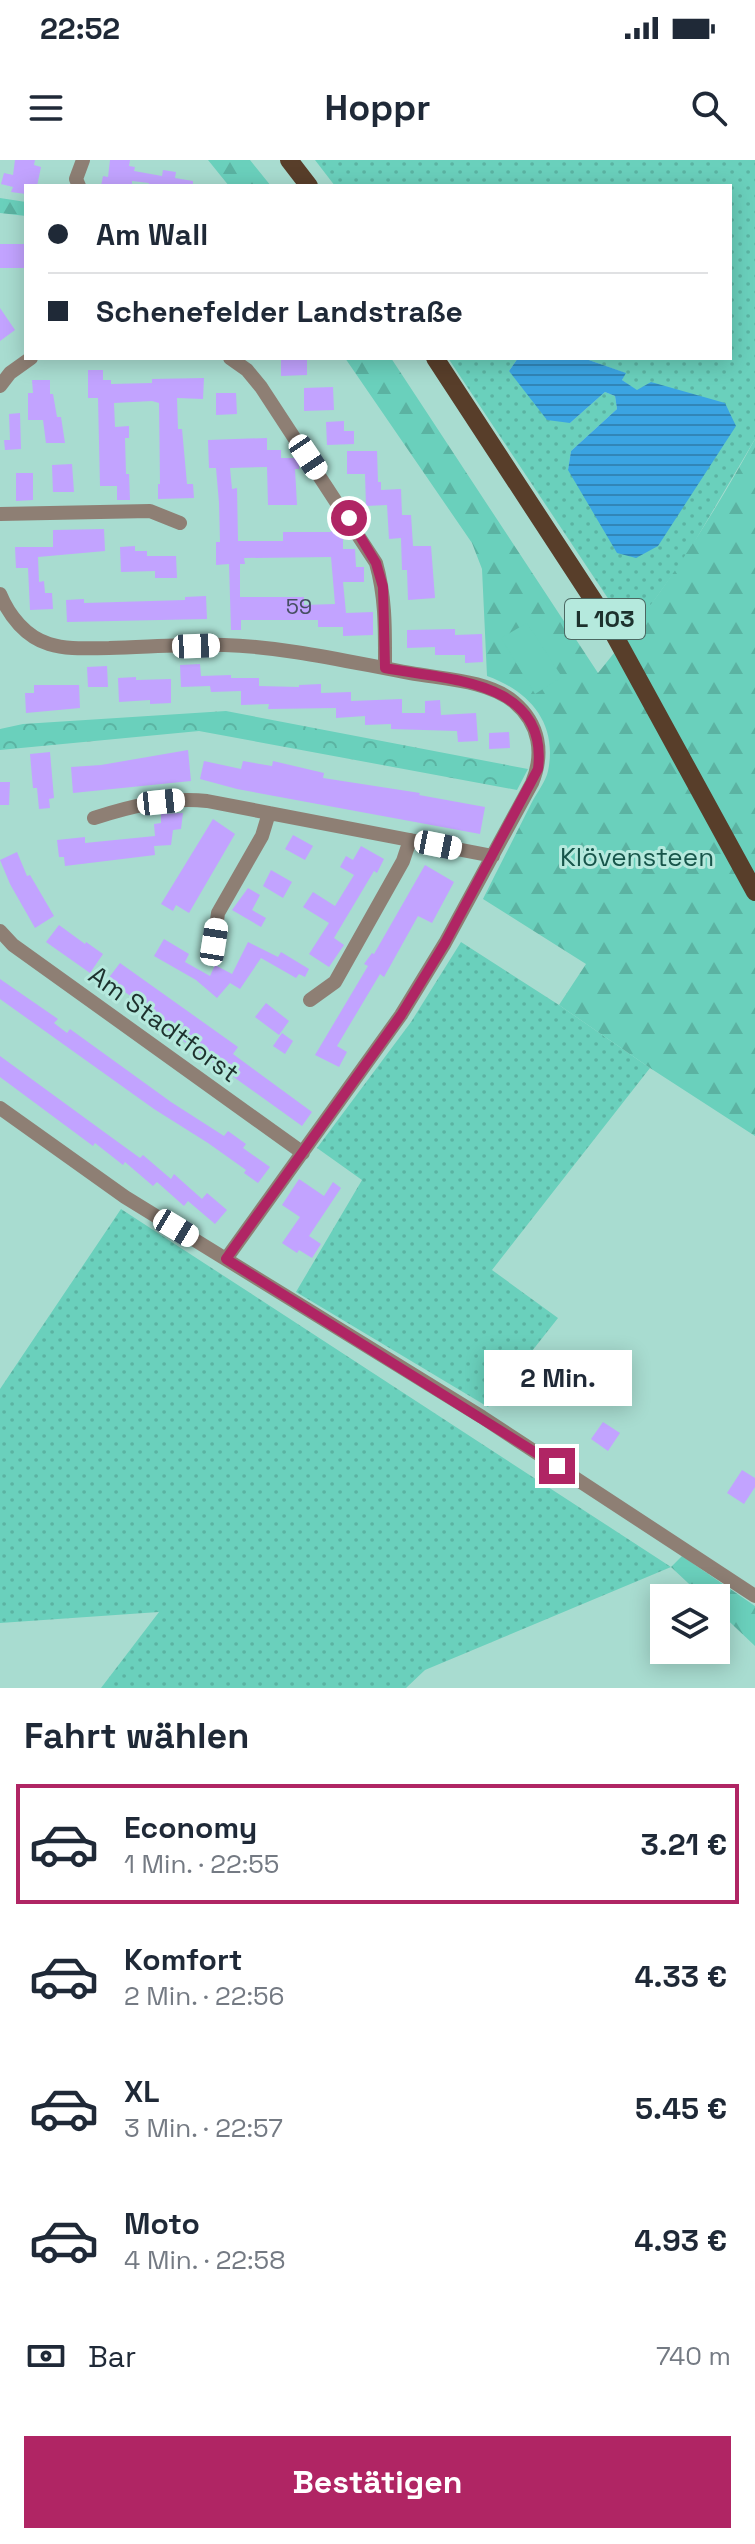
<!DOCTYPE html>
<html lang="de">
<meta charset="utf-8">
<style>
body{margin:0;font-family:"Space Grotesk",sans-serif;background:#f6f6f7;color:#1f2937;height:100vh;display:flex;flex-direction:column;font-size:30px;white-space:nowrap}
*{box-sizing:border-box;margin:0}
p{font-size:26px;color:#747a83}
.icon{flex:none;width:44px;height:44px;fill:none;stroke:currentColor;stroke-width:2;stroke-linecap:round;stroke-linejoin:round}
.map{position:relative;height:1528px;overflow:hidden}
.panel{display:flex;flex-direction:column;background:#fff;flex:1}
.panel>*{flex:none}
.banner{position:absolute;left:24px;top:24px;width:708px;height:176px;border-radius:0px;box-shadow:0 4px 20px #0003;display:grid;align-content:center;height:176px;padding:0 24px;background:#fff}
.fabs{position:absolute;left:650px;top:1424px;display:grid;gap:16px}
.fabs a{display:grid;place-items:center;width:80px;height:80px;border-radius:0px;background:#fff;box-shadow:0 4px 20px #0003;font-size:40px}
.end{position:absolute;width:36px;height:36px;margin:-18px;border:10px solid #b02564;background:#fff;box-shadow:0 0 0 4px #fff}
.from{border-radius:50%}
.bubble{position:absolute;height:56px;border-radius:0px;background:#fff;box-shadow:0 4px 20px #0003;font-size:26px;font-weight:600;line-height:56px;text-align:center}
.car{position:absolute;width:24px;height:48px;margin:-24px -12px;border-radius:10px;box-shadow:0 0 6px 2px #0007;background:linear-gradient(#fff 24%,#345 0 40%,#fff 0 76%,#345 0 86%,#fff 0)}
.banner b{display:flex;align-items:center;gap:28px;height:76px;font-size:30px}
.banner b+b{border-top:2px solid #e0e1e3}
.banner i{width:20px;height:20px;background:#1f2937}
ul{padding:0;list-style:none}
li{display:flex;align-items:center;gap:24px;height:120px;margin:0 16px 12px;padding:0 8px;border:4px solid transparent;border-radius:0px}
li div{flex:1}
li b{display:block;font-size:30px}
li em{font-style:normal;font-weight:600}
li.current{border-color:#b02564}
li>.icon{width:72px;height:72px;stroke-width:1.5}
h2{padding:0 24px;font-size:36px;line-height:96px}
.pay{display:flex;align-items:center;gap:20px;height:88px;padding:0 24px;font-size:30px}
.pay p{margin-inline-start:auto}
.cta{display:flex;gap:16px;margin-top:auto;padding:16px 24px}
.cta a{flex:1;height:92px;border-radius:0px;background:#b02564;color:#fff;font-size:32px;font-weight:600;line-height:92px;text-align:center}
.status{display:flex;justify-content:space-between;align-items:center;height:56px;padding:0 40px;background:#fff;direction:ltr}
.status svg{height:22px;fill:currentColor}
header{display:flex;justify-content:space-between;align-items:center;height:104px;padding:0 24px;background:#fff;font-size:36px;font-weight:600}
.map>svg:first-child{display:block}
.grass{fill:url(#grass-dots)}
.forest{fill:url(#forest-firs)}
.park{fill:url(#park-crowns)}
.pitch{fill:#6ad0bc}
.water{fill:url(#water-rules)}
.building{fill:#c2a3ff;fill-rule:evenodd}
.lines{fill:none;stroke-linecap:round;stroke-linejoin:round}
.minor{stroke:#8e7f74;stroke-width:14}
.major{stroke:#583e2a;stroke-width:18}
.route{stroke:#b02564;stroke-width:10}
.labels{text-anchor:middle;stroke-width:6;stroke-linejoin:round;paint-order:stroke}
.number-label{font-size:22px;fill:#464e62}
.shield{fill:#b5e9dd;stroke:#4b6862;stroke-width:2}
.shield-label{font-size:24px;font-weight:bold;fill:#1d312d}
.park-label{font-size:26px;fill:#17554a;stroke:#b5e9dd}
.street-label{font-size:26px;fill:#1d312d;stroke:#b5e9dd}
</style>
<div class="status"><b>22:52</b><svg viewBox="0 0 49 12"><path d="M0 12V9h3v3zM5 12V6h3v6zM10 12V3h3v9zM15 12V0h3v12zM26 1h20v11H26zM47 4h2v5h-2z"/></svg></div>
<header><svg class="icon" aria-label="menu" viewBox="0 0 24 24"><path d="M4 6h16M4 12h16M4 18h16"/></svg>Hoppr<svg class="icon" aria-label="search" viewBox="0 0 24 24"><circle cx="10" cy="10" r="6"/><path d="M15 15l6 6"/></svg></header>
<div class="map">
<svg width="755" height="1528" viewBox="0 0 755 1528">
<defs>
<pattern id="grass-dots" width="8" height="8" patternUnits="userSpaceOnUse" patternTransform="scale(2)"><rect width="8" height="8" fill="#6ad0bc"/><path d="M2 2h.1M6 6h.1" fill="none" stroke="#5bb3a2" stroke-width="1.8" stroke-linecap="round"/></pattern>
<pattern id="forest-firs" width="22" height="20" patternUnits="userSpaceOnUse" patternTransform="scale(2)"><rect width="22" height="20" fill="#6ad0bc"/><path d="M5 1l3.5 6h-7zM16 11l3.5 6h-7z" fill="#5bb3a2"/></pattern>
<pattern id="park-crowns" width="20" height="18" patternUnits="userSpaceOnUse" patternTransform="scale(2)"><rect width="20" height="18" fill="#6ad0bc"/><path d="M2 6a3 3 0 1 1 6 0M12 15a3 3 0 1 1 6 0" fill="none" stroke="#5bb3a2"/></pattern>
<pattern id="water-rules" width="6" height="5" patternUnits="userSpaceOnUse" patternTransform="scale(2)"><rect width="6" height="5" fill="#3ba4e2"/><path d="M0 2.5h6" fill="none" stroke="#3186b8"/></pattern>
</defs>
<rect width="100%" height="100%" fill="#a8dcd0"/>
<!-- grass -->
<path class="grass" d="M315 0H755V279L688 393 631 473 448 198H518L509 211 570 263 605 232 615 236 617 249 571 291 568 310 637 231 622 220 625 213 583 198H730V26H335Z
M461 782 559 845 650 908 492 1110 558 1158 488 1247 296 1132 362 1020 317 988 411 862Z
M121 1049 671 1407 425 1510 406 1528H101L159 1452 0 1463V1229Z"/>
<!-- forest -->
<path class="forest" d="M208 0H250L271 26H229Z
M0 38 26 42V56L0 53Z
M345 198H391L598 513C658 440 710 362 755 279V976L650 908 559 845 586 804 483 739C499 707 515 676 531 644 536 634 546 621 548 611 558 563 529 531 487 516L482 409 472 383Z
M682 1396 755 1446V1486L716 1449V1438H704L671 1407Z"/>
<!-- park -->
<path class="park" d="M226 551 528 609 517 630 199 571 0 590V569L23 564Z"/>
<!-- pitch -->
<path class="pitch" d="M527 463 562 517 535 534 501 478Z"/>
<!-- water -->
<path class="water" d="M518 198H583L626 213 622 220 637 230 651 222 725 243 736 266 658 386 636 398 617 393 568 310 571 291 617 249 615 236 605 232 570 263 547 260 509 211Z"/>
<!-- building -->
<path class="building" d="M15 0H35L34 5 41 7 37 26H26V34L11 32 13 27 1 24 4 13 13 15Z
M110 0H130L129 6 135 7 134 11 162 16 163 10 176 12 175 18 193 21V26H148L149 23 132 21V26H101L103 16 108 17Z
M0 84H26V108H0Z
M0 148 15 170 0 181Z
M281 198H307V215L281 216Z
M88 210H103V220H111V224L152 223V219L204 218 203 239 177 238 178 269H182L187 324H193L194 338 158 339V324H160L159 243 152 241 114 243 115 267 129 266V278H125L126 314H129L130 340H117V326H100L98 238H88Z
M32 220H50V234H53L57 257H61L65 283H46L43 260H28V233H33Z
M333 227 334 250 304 251V228Z
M216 233H236L237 254 216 255Z
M20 253 21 289 5 290 4 280H10L9 254Z
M344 261V271H354V284L327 285 326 262Z
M267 278V290H281V298H295L299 304V309H295L297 345H268L267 307 230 308 232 329 237 328 238 381H283V372H331V366H340L343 370V389H355L356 407H364V422H343L346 453 373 452V475L343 476V467H318V460H241V470H231L229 404 216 405V382H220L219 343 216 308H209L208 280ZM331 397 335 444 304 445V437H240V404H245L244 398Z
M347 291H377L378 322H381V330L401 329 402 355H411L413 386H431L435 438 408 440 407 410H402L401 378 389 379 387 345 366 346 365 314H347Z
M72 304 74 332H53L52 305Z
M16 313H33V340L16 341Z
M104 369 105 391 38 397 39 422 44 421 45 433H52L53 449 30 450 28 408H16L15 387H53V370Z
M135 386V391H147V396H176L177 418H155V411L121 412 120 387Z
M206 436 207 459 67 462 66 440 84 439V443L185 440V437Z
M455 469V475L482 474 483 502 465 503V495H435V487L407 488V470Z
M200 504 201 516 231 515V518H259V526L299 527V525L321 524V533L351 532V541L402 539V553H425V541L440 540 441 555 476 553 478 581 458 582 457 571 391 569V564L365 565V556L336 558V548L268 549 269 544 241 545V531L211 532 210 526 181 527 180 505Z
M107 506 108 527H88L87 507Z
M136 517V520L171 519V543L150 544V540L119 542 118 518Z
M34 525H79L80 548 26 553 25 533H34Z
M509 572 510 588 489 589V573Z
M188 590 191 621 73 633 71 607 101 605Z
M50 592 54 638 49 639 50 648 39 649 37 628H33L30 594Z
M204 601 241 609 243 601 272 606 273 601 324 613 323 618 420 633 419 635 485 647 480 674 237 629 200 619Z
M0 622H10L9 645H0Z
M183 653 181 669 173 670 171 685 154 686 155 695 65 706 64 697H59L57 680 85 677V683L155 676 154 664 161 663V654Z
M213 659 235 674 189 753 176 745 173 751 161 744Z
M293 675 313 686 305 700 285 689Z
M361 686 384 699 377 713 374 711 334 778 344 785 329 807 309 794 329 763 303 747 313 732 335 746 354 715 340 707 346 696 353 700Z
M17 692 27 716 30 715 54 756 35 768 10 724 0 700Z
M425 705 454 722 432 763 418 756 384 817 380 814 337 886 347 892 339 907 315 895 368 806 364 804 372 793 374 794Z
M271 710 292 722 283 738 263 726Z
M248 728 260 735 252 750 266 758 261 767 232 750Z
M59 765 85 784 86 782 103 794 90 813 46 782Z
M164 779 189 794 185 802 210 816 215 805 232 814 248 782 278 797 281 792 309 809 305 817 299 814 296 818 261 798 240 829 230 823 217 838 196 820 154 796Z
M120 803 238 887 233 894 312 952 302 966 154 860 158 855 122 830 118 835 104 824Z
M0 819 58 859 54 863 67 873 70 869 171 942 224 976 228 971 246 984 243 988 270 1007 258 1023 244 1013 246 1010 208 983 154 949 0 839Z
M266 843 289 861 279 875 255 857Z
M282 873 293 881 285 894 273 886Z
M0 896 111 977 140 998 143 995 171 1019 174 1014 202 1039 207 1033 227 1050 215 1064 188 1041 184 1046 157 1022 153 1026 125 1002 123 1005 95 983 93 986 0 917Z
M299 1019 324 1036 333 1022 341 1028 309 1076 321 1084 312 1098 299 1090 297 1093 282 1083 300 1057 282 1045Z
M568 1221 585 1232 577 1246 559 1235Z
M603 1262 620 1273 608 1291 591 1279Z
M742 1310 755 1318V1327L744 1344 727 1333Z"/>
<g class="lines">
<!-- minor -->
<path class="minor" d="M79 26 76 19 83 0
M230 198 247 210 261 227 376 403C386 438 385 472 385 508
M0 226 10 213 31 198
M0 354 150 351 180 363
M0 434C9 456 26 477 49 484 68 490 89 488 109 488 148 487 186 484 224 485 287 487 349 502 410 513 442 519 488 520 514 542 540 564 544 594 532 623L445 783 401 855 226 1099
M94 658C131 646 168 637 207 641L493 696
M0 771 13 785 303 993
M214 782 218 753 262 676 269 653
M310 840 335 822 403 701 410 680
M0 948 125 1037 482 1257 755 1436"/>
<!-- major -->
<path class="major" d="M289 0 309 26
M435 198 605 458 755 732"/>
</g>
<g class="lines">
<!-- route -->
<path class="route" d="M349 358 376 403 383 427 385 508C448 520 549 520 538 609L445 783 401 855 226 1099 557 1306"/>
</g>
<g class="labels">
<!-- number labels -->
<g class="number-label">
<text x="299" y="454">59</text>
</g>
<!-- shield labels -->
<rect class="shield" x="565" y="439" width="80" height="40" rx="6"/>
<g class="shield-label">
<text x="605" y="467">L 103</text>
</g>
<!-- park labels -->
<g class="park-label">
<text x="637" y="706">Klövensteen</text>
</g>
<!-- street labels -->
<g class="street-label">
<text transform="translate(164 864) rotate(36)" y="9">Am Stadtforst</text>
</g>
</g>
</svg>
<div class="fabs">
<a><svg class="icon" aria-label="layers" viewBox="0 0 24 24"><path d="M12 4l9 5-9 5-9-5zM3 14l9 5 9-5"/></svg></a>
</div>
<i class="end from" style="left:349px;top:358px"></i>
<i class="end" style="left:557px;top:1306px"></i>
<div class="bubble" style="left:484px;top:1190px;width:148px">2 Min.</div>
<i class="car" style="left:308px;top:297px;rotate:146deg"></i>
<i class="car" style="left:196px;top:486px;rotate:88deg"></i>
<i class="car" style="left:161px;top:642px;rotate:84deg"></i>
<i class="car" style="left:438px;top:685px;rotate:101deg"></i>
<i class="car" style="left:214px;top:782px;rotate:9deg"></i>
<i class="car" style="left:176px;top:1068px;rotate:121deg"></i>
<div class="banner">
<b><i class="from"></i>Am Wall</b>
<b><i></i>Schenefelder Landstraße</b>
</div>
</div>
<section class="panel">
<h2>Fahrt wählen</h2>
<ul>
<li class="current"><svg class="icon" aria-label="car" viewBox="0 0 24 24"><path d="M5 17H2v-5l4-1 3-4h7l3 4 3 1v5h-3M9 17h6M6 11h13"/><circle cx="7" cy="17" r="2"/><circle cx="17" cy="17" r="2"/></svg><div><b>Economy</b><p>1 Min. · 22:55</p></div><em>3.21 €</em></li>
<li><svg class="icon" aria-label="car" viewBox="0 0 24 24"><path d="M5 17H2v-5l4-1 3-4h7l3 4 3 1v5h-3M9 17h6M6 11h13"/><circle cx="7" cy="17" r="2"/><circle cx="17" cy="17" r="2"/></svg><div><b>Komfort</b><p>2 Min. · 22:56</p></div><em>4.33 €</em></li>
<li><svg class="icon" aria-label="car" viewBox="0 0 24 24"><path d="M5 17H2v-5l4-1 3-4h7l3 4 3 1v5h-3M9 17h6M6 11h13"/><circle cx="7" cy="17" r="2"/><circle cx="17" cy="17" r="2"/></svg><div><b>XL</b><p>3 Min. · 22:57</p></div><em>5.45 €</em></li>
<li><svg class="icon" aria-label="car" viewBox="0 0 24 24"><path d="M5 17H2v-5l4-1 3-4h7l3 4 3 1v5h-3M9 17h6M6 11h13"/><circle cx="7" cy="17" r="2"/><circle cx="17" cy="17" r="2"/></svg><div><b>Moto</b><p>4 Min. · 22:58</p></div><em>4.93 €</em></li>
</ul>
<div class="pay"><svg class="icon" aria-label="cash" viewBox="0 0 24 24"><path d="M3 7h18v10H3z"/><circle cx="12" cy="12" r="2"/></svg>Bar<p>740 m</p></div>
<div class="cta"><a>Bestätigen</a></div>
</section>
